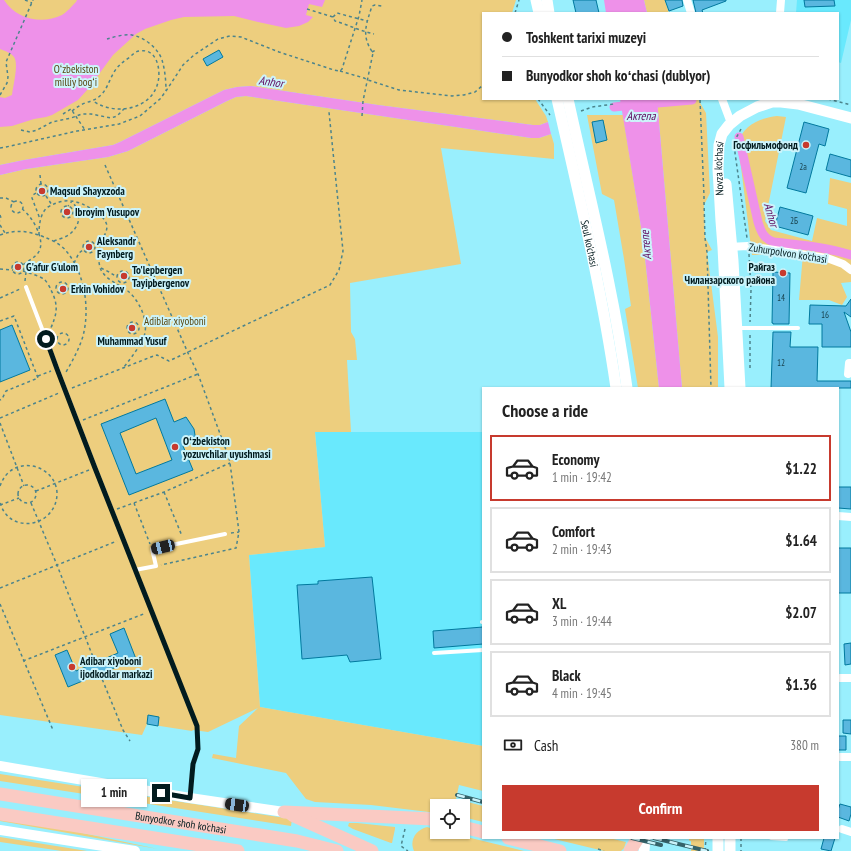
<!DOCTYPE html>
<meta charset="utf-8">
<style>
body{margin:0;font-family:"PT Sans Narrow",sans-serif;background:#f6f6f6;color:#222;height:100vh;display:flex;flex-direction:column;font-size:15px;white-space:nowrap}
*{box-sizing:border-box;margin:0}
p{font-size:13px;color:#767676}
.icon{flex:none;width:22px;height:22px;fill:none;stroke:currentColor;stroke-width:2;stroke-linecap:round;stroke-linejoin:round}
.map{position:relative;flex:1;overflow:hidden}
.drawer{position:absolute;left:482px;top:387px;width:357px;height:452px;display:flex;flex-direction:column;background:#fff;border-radius:0px;box-shadow:0 1px 3px #0004}
.drawer>*{flex:none}
.hud{position:absolute;left:482px;top:12px;width:357px;height:88px;border-radius:0px;box-shadow:0 1px 3px #0004;display:grid;align-content:center;height:88px;padding:0 20px;background:#fff}
.buttons{position:absolute;left:430px;top:799px;display:grid;gap:8px}
.buttons a{display:grid;place-items:center;width:40px;height:40px;border-radius:0px;background:#fff;box-shadow:0 1px 3px #0004;font-size:20px}
.end{position:absolute;width:18px;height:18px;margin:-9px;border:5px solid #021b1e;background:#fff;box-shadow:0 0 0 2px #fff}
.from{border-radius:50%}
.bubble{position:absolute;height:28px;border-radius:0px;background:#fff;box-shadow:0 1px 3px #0004;font-size:13px;font-weight:700;line-height:28px;text-align:center}
.car{position:absolute;width:12px;height:24px;margin:-12px -6px;border-radius:5px;box-shadow:0 0 3px 1px #0007;background:linear-gradient(#222 24%,#8ab4d8 0 40%,#222 0 76%,#8ab4d8 0 86%,#222 0)}
.hud b{display:flex;align-items:center;gap:14px;height:38px;font-size:15px}
.hud b+b{border-top:1px solid #e0e0e0}
.hud i{width:10px;height:10px;background:#222}
ul{padding:0;list-style:none}
li{display:flex;align-items:center;gap:12px;height:66px;margin:0 8px 6px;padding:0 12px;border:2px solid #e0e0e0;border-radius:0px}
li div{flex:1}
li b{display:block;font-size:15px}
li em{font-style:normal;font-weight:700}
li.on{border-color:#c73a2e}
li>.icon{width:36px;height:36px;stroke-width:1.5}
h2{padding:0 20px;font-size:18px;line-height:48px}
.pay{display:flex;align-items:center;gap:10px;height:44px;padding:0 20px;font-size:15px}
.pay p{margin-inline-start:auto}
.primary-button{display:flex;gap:8px;margin-top:auto;padding:8px 20px}
.primary-button a{flex:1;height:46px;border-radius:0px;background:#c73a2e;color:#fff;font-size:16px;font-weight:700;line-height:46px;text-align:center}
.map>svg:first-child{display:block}
.built{fill:#69e9fd}
.green{fill:#edce7e}
.water{fill:#ee91e9}
.pier{fill:#99effd}
.lines{fill:none;stroke-linecap:round;stroke-linejoin:round}
.canal{stroke:#ee91e9;stroke-width:9}
.building{fill:#5ab7df;stroke:#01799e;fill-rule:evenodd}
.path{stroke:#4c848c;stroke-width:1.5;stroke-dasharray:3 3;stroke-linecap:butt}
.service{stroke:#fff;stroke-width:4}
.minor{stroke:#fff;stroke-width:8}
.tertiary{stroke:#fff;stroke-width:10}
.secondary{stroke:#fff;stroke-width:11}
.primary{stroke:#facac3;stroke-width:13}
.rail-casing{stroke:#35636a;stroke-width:4}
.rail{stroke:#ccf4fb;stroke-width:2.5;stroke-dasharray:8;stroke-linecap:butt}
.route{stroke:#021b1e;stroke-width:5}
.poi-dot{fill:#c73a2e;stroke:#ccf4fb;stroke-width:1.5}
.labels{text-anchor:middle;stroke-width:4;stroke-linejoin:round;paint-order:stroke}
.number-label{font-size:9px;fill:#18424e}
.park-label{font-size:11px;fill:#58450e;stroke:#ccf4fb}
.poi-label{font-size:11px;font-weight:bold;fill:#021b1e;stroke:#ccf4fb;text-anchor:start}
.street-label{font-size:11px;fill:#021b1e;stroke:#ccf4fb}
.water-label{font-size:12px;font-style:italic;fill:#620e61;stroke:#ccf4fb}
</style>
<div class="map">
<svg width="851" height="851" viewBox="0 0 851 851">
<rect width="100%" height="100%" fill="#99effd"/>
<!-- built -->
<path class="built" d="M797 0H851V20L841 63 838 62V13H796Z
M315 432H483V746L260 707 249 555 325 547Z"/>
<!-- green -->
<path class="green" d="M0 0H516L512 13H483V99H535L546 116 548 122 540 125H533L378 105 251 86 237 87 224 90 120 142 113 145 24 160 0 165Z
M644 0H665L669 13H647Z
M246 96 531 138H539L551 134 554 144V159L441 148 461 264 350 283 351 332 355 339 357 360H347L351 432H315L325 547 249 555 260 707 483 746V791L459 785 456 799 483 806V822L463 817V806H437V813L371 805 315 802 306 799 286 773 212 758 213 754 236 758 239 726 258 708 208 732 193 730 192 731 147 724 142 735 0 715V175L26 169 108 157 128 151 227 101 236 97Z
M657 99H698L706 113 710 193 704 205 705 237 712 250 707 252 718 337V388H682Z
M587 115H623L643 239 659 388H638L625 309 631 306 624 259 614 200 602 194Z
M777 116 786 117 765 221 771 230 812 241 817 218 847 226V209L828 204 830 178 851 183V282L841 283 847 297 842 305 829 300H799L803 254 752 255 738 143C743 125 760 118 777 116Z
M0 774 292 819 291 826 0 781Z
M0 817 26 821 158 849 0 821Z
M349 823H357L395 827V829L392 843H391L353 829 348 826Z
M427 827 437 830V832H446L524 851H414C409 840 416 830 427 827Z
M0 837 87 851H62L0 842Z
M550 838H609L626 842 624 848 621 851H604Z
M689 838H704V851H689Z"/>
<!-- water -->
<path class="water" d="M0 0H4C16 19 42 25 62 15 67 12 72 6 76 2L77 0H325L322 7 309 4 306 15 313 17 308 22 299 26 286 28 258 22 234 16 184 17 171 20 145 29 136 34 113 55 88 89 78 100 52 115 46 117 34 119 12 126 0 127V97L5 98 12 95C13 86 19 64 14 57 11 53 5 51 0 49Z
M604 0H644L647 13H606Z
M251 86 378 105 533 125H540L548 122 551 134 539 138H531L246 96 236 97 227 101 128 151 108 157 26 169 0 175V165L24 160 113 145 120 142 224 90 237 87Z
M620 99H657L682 388H659L643 239Z"/>
<!-- pier -->
<path class="pier" d="M664 838H678L691 841V851H664Z"/>
<g class="lines">
<!-- canal -->
<path class="canal" d="M646 104 692 100
M614 107 633 105
M739 137 758 222C761 232 764 239 774 242 800 245 826 247 851 255"/>
</g>
<!-- building -->
<path class="building" d="M573 0H596L599 13H576Z
M665 0H682L683 6 669 11Z
M693 0H726V1L702 10 703 13H696Z
M804 0H834L835 6 805 7Z
M219 50 223 57 207 66 203 59Z
M603 120 607 140 596 143 592 122Z
M804 122 829 129 825 146 819 144 806 193 787 188Z
M830 154 851 160V177L826 170Z
M780 207 813 216 808 235 775 226Z
M773 272 790 273 789 324H773V323H772Z
M851 299V317L844 312 851 332V347H822V324H809L810 305 846 306Z
M12 325 30 370 0 382V330Z
M773 332H791L790 347H818L817 381H851V388H771Z
M165 399 174 422 186 417 194 429 196 441 183 446 193 470 129 495 101 424ZM156 418 172 460 136 474 120 433Z
M838 487H851V509L838 508Z
M838 548H851V593H838Z
M372 577 381 659 350 662 347 655 302 659 297 585 318 584V581Z
M483 627V644L434 648 433 631Z
M124 628 136 659 68 687 55 655 67 650 76 671 118 653 110 634Z
M851 643V664L845 665 844 644Z
M148 715 159 717 158 726 147 724Z
M843 720H851V734L843 733Z
M838 736H846V750H838Z
M840 804 851 807V814L849 821 838 817V810Z
M824 838H835L831 851 821 849Z"/>
<g class="lines">
<!-- path -->
<path class="path" d="M25 0 32 3
M307 9 333 17 335 21C348 25 361 31 374 34
M515 13 519 0
M333 17 337 13 367 21
M107 39C114 37 123 34 132 35 144 37 158 48 162 60 165 70 166 81 166 91
M372 52 376 50
M340 71 364 78 368 80 399 90 452 96 464 95 475 92 482 86
M0 95 7 83 8 77 6 62 33 0
M538 99 550 115
M698 99H714
M828 99 851 105
M700 100 704 196V202L705 238 707 252 711 388
M72 111C76 108 80 105 85 103 91 101 96 100 101 95 107 89 109 81 113 74 117 66 123 62 130 57 133 54 136 51 140 51 157 48 161 70 158 82 152 110 114 116 93 101
M581 111 592 107 614 104
M63 114 71 109 85 130
M362 116 363 101 373 53C361 36 366 25 372 6L375 5 382 6
M741 129 735 140V153L747 238
M21 130 30 132 37 130 52 122 71 118 82 114H91L111 118 117 116 124 109
M0 148 6 147 77 131 119 124 140 116 160 99 166 91 183 65 194 55 218 39 230 36 241 37 279 52 334 70 340 71 342 69 359 16 362 0
M105 165 188 353 198 374 229 458 230 463 239 532 236 548 161 565
M40 175 41 184
M36 190a6 6 0 1 1 12 0a6 6 0 1 1-12 0Z
M36 193 33 195 32 198 40 219
M46 196 52 205
M0 198H6L14 202
M11 207a6 6 0 1 1 12 0a6 6 0 1 1-12 0Z
M61 212a6 6 0 1 1 12 0a6 6 0 1 1-12 0Z
M22 209C32 216 47 241 38 253 34 258 28 261 23 265
M0 215 1 218 0 221
M0 225 5 233
M0 235C16 229 29 231 44 237 52 240 62 245 67 252 85 274 90 309 83 336 79 349 73 360 66 372
M39 235C39 225 40 213 48 207 65 197 78 200 93 210 99 214 106 219 107 226 107 233 102 239 100 246 98 252 98 263 101 270 107 281 121 285 129 292 141 303 150 324 143 339 138 349 131 358 124 367
M54 241C59 239 67 237 71 233 82 223 80 212 72 201L68 206
M83 247a6 6 0 1 1 12 0a6 6 0 1 1-12 0Z
M749 254 751 290 750 322
M12 268a6 6 0 1 1 12 0a6 6 0 1 1-12 0Z
M74 263 79 253 83 250
M101 268 109 272 117 277
M0 269 13 270
M23 271C29 273 39 276 44 279 47 282 50 287 51 290 59 306 57 314 50 330
M117 277a6 6 0 1 1 12 0a6 6 0 1 1-12 0Z
M25 281 26 272
M56 288a6 6 0 1 1 12 0a6 6 0 1 1-12 0Z
M0 298 20 289
M0 321 14 316 38 378 6 391 2 399 0 400
M127 328a6 6 0 1 1 12 0a6 6 0 1 1-12 0Z
M57 339a6 6 0 1 1 12 0a6 6 0 1 1-12 0Z
M750 368V334
M38 376 51 371
M72 388 151 357 157 355 169 361 330 285 339 270 343 251 329 112
M0 418 59 393
M83 420 198 374
M0 423 24 486
M18 494a9 9 0 1 1 18 0a9 9 0 1 1-18 0Z
M0 486C2 481 4 477 8 473 26 456 58 470 57 495 55 528 8 535 0 502
M36 491 89 470
M164 492 182 536
M31 503 57 565 95 662
M134 503 150 544
M0 505 19 498
M117 509 164 492 230 463
M231 533 239 532
M0 588 117 541
M0 604 53 730
M23 661 146 613
M100 674 123 730 130 741
M405 829 401 846 408 851
M741 838V851
M598 849 604 851
M705 851 706 838"/>
<!-- service -->
<path class="service" d="M26 287 95 467 197 726 198 749 193 764 190 797
M737 328H798
M135 570 156 566 152 549 225 534
M482 622H483
M434 653 483 650
M771 838 786 839"/>
<!-- minor -->
<path class="minor" d="M687 0 691 13
M780 13 781 0
M722 99 731 123
M728 247 748 246 827 258 843 264 851 270
M848 374 849 363H851
M838 516 851 517
M840 678H851
M840 757H851
M842 829 851 832"/>
<!-- tertiary -->
<path class="tertiary" d="M0 766 190 798 284 812
M0 830 135 851"/>
<!-- secondary -->
<g class="secondary">
<path d="M536 0 539 13"/>
<path d="M547 0 549 13"/>
<path id="s1" d="M557 99C579 195 602 291 616 388"/>
<path d="M568 99C589 195 614 291 627 388"/>
<path d="M726 184 733 261 740 388"/>
<path id="s2" d="M730 388 723 247 721 221 718 169 719 145 722 134 729 125 740 116 757 107 772 102H781L798 104 851 118"/>
<path d="M644 851 645 838"/>
<path d="M718 851V838"/>
<path d="M730 851V838"/>
</g>
<!-- primary -->
<g class="primary">
<path id="s3" d="M0 794 297 841 337 851"/>
<path d="M284 812 432 819 437 820"/>
<path d="M0 814 238 851"/>
<path d="M292 815 372 851"/>
<path d="M463 827 483 832"/>
<path d="M508 838 560 851"/>
<path d="M630 851 638 838"/>
</g>
<!-- rail casing -->
<g class="rail-casing">
<path id="rail" d="M457 795 483 802
M632 838 661 845
M654 838 707 851"/>
</g>
<!-- rail -->
<use href="#rail" class="rail"/>
</g>
<g class="lines">
<!-- route -->
<path class="route" d="M46 339 57 369 95 468 197 726 198 749 193 764 190 798 161 793"/>
</g>
<!-- markers -->
<g class="poi-dot">
<circle cx="806" cy="145" r="4"/>
<circle cx="42" cy="191" r="4"/>
<circle cx="67" cy="212" r="4"/>
<circle cx="89" cy="247" r="4"/>
<circle cx="18" cy="267" r="4"/>
<circle cx="783" cy="273" r="4"/>
<circle cx="124" cy="276" r="4"/>
<circle cx="63" cy="289" r="4"/>
<circle cx="132" cy="328" r="4"/>
<circle cx="175" cy="447" r="4"/>
<circle cx="72" cy="667" r="4"/>
</g>
<g class="labels">
<!-- number labels -->
<g class="number-label">
<text x="803" y="170">2a</text>
<text x="794" y="224">2Б</text>
<text x="781" y="301">14</text>
<text x="825" y="318">16</text>
<text x="781" y="366">12</text>
</g>
<!-- park labels -->
<g class="park-label">
<text x="76" y="73">Oʻzbekiston<tspan x="76" dy="13">milliy bogʻi</tspan></text>
<text x="175" y="325">Adiblar xiyoboni</text>
</g>
<!-- poi labels -->
<g class="poi-label">
<text x="798" y="149" text-anchor="end">Госфильмофонд</text>
<text x="50" y="195">Maqsud Shayxzoda</text>
<text x="75" y="216">Ibroyim Yusupov</text>
<text x="97" y="245">Aleksandr<tspan x="97" dy="13">Faynberg</tspan></text>
<text x="26" y="271">G'afur G'ulom</text>
<text x="775" y="271" text-anchor="end">Райгаз<tspan x="775" dy="13">Чиланзарского района</tspan></text>
<text x="132" y="274">To'lepbergen<tspan x="132" dy="13">Tayipbergenov</tspan></text>
<text x="71" y="293">Erkin Vohidov</text>
<text x="132" y="345" text-anchor="middle">Muhammad Yusuf</text>
<text x="183" y="445">Oʻzbekiston<tspan x="183" dy="13">yozuvchilar uyushmasi</tspan></text>
<text x="80" y="665">Adibar xiyoboni<tspan x="80" dy="13">ijodkodlar markazi</tspan></text>
</g>
<!-- street labels -->
<g class="street-label">
<text dy="4" stroke="none"><textPath href="#s2" startOffset="220">Novza ko'chasi</textPath></text>
<text dy="4" stroke="none"><textPath href="#s1" startOffset="148">Seul ko'chasi</textPath></text>
<text transform="translate(788 253) rotate(9)" y="4">Zuhurpolvon ko'chasi</text>
<text dy="4" stroke="none"><textPath href="#s3" startOffset="183">Bunyodkor shoh ko'chasi</textPath></text>
</g>
<!-- water labels -->
<g class="water-label">
<text transform="translate(271 82) rotate(8)" y="4">Anhor</text>
<text x="641" y="120">Актепа</text>
<text transform="translate(771 215) rotate(74)" y="4">Anhor</text>
<text transform="translate(646 245) rotate(-95)" y="4">Актепе</text>
</g>
</g>
</svg>
<div class="buttons">
<a><svg class="icon" aria-label="locate" viewBox="0 0 24 24"><circle cx="12" cy="12" r="6"/><path d="M12 2v4M12 18v4M2 12h4M18 12h4"/></svg></a>
</div>
<i class="end from" style="left:46px;top:339px"></i>
<i class="end" style="left:161px;top:793px"></i>
<div class="bubble" style="left:81px;top:779px;width:66px">1 min</div>
<i class="car" style="left:163px;top:547px;rotate:257deg"></i>
<i class="car" style="left:237px;top:805px;rotate:278deg"></i>
<div class="hud">
<b><i class="from"></i>Toshkent tarixi muzeyi</b>
<b><i></i>Bunyodkor shoh koʻchasi (dublyor)</b>
</div>
<section class="drawer">
<h2>Choose a ride</h2>
<ul>
<li class="on"><svg class="icon" aria-label="car" viewBox="0 0 24 24"><path d="M5 17H2v-5l4-1 3-4h7l3 4 3 1v5h-3M9 17h6M6 11h13"/><circle cx="7" cy="17" r="2"/><circle cx="17" cy="17" r="2"/></svg><div><b>Economy</b><p>1 min · 19:42</p></div><em>$1.22</em></li>
<li><svg class="icon" aria-label="car" viewBox="0 0 24 24"><path d="M5 17H2v-5l4-1 3-4h7l3 4 3 1v5h-3M9 17h6M6 11h13"/><circle cx="7" cy="17" r="2"/><circle cx="17" cy="17" r="2"/></svg><div><b>Comfort</b><p>2 min · 19:43</p></div><em>$1.64</em></li>
<li><svg class="icon" aria-label="car" viewBox="0 0 24 24"><path d="M5 17H2v-5l4-1 3-4h7l3 4 3 1v5h-3M9 17h6M6 11h13"/><circle cx="7" cy="17" r="2"/><circle cx="17" cy="17" r="2"/></svg><div><b>XL</b><p>3 min · 19:44</p></div><em>$2.07</em></li>
<li><svg class="icon" aria-label="car" viewBox="0 0 24 24"><path d="M5 17H2v-5l4-1 3-4h7l3 4 3 1v5h-3M9 17h6M6 11h13"/><circle cx="7" cy="17" r="2"/><circle cx="17" cy="17" r="2"/></svg><div><b>Black</b><p>4 min · 19:45</p></div><em>$1.36</em></li>
</ul>
<div class="pay"><svg class="icon" aria-label="cash" viewBox="0 0 24 24"><path d="M3 7h18v10H3z"/><circle cx="12" cy="12" r="2"/></svg>Cash<p>380 m</p></div>
<div class="primary-button"><a>Confirm</a></div>
</section>
</div>
